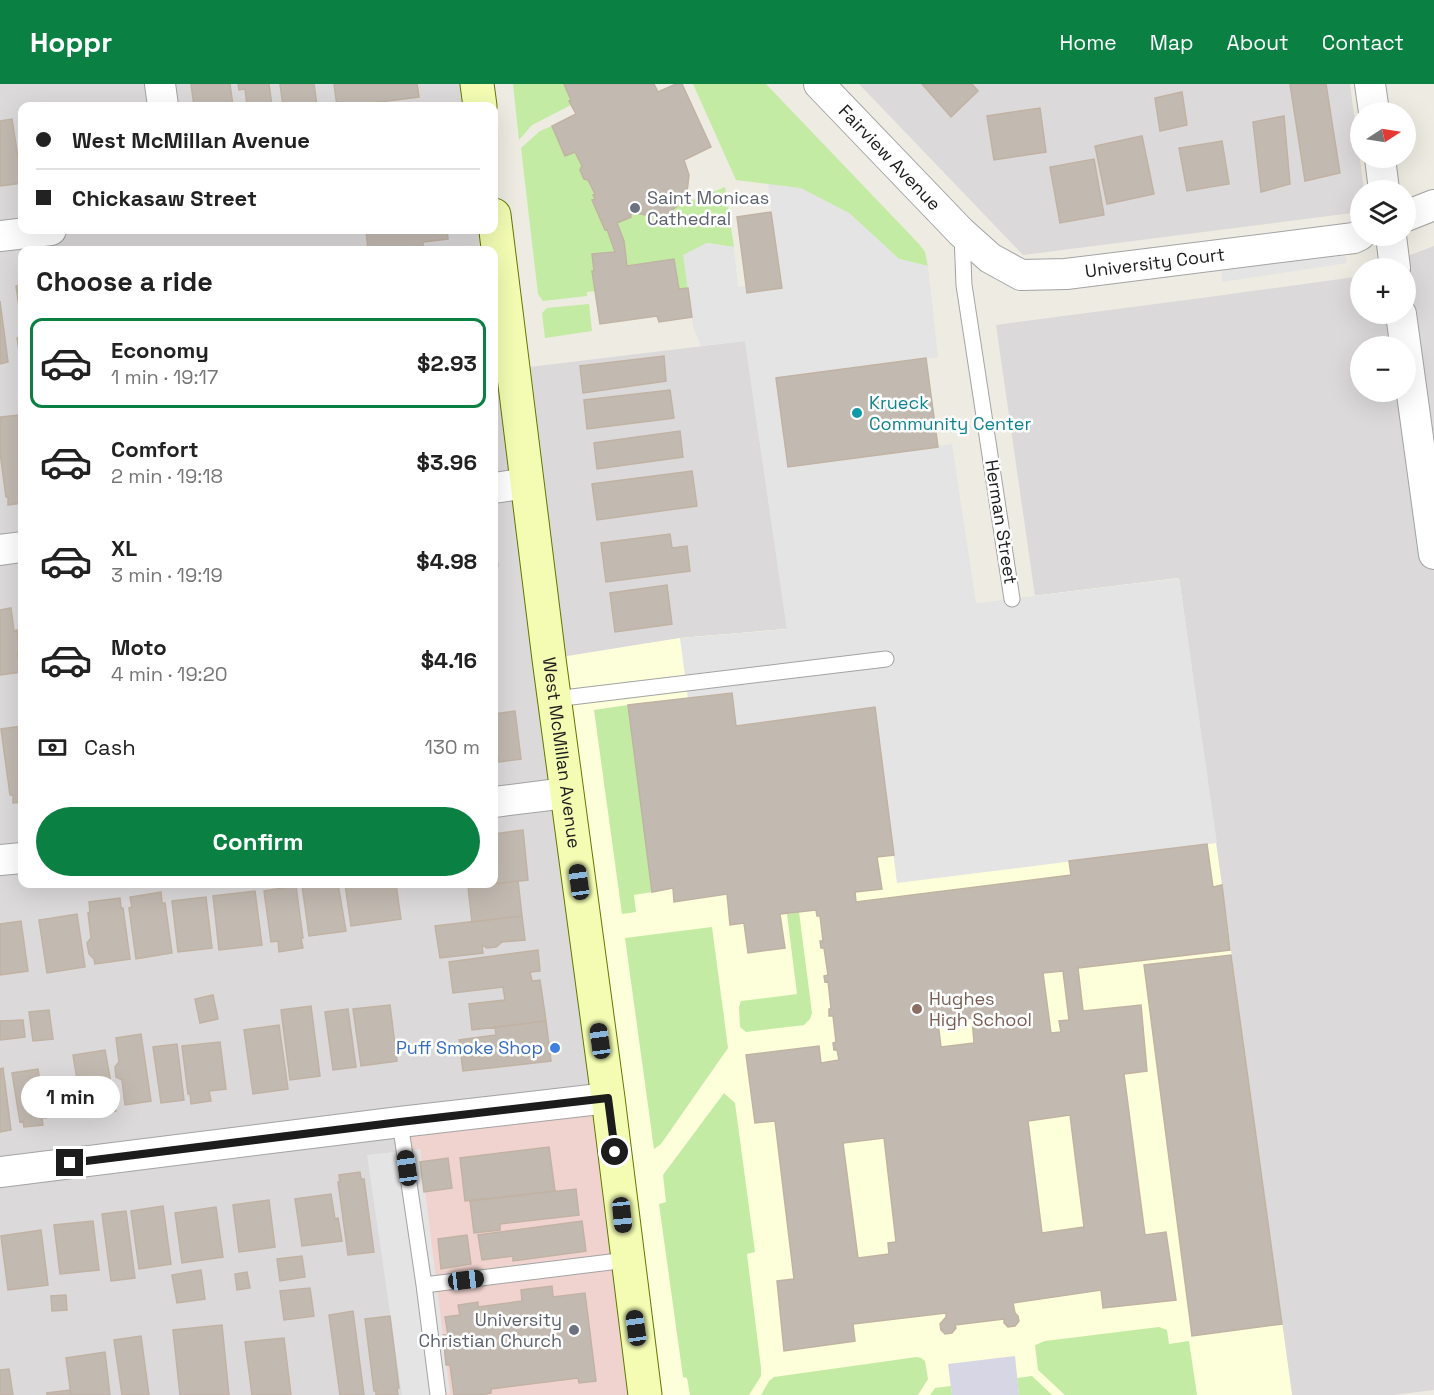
<!DOCTYPE html>
<meta charset="utf-8">
<style>
body{margin:0;font-family:"Space Grotesk",sans-serif;background:#f2f2f2;color:#222;height:100vh;display:flex;flex-direction:column;font-size:22px;white-space:nowrap}
*{box-sizing:border-box;margin:0}
p{font-size:20px;color:#767676}
.icon{flex:none;width:33px;height:33px;fill:none;stroke:currentColor;stroke-width:2;stroke-linecap:round;stroke-linejoin:round}
.map{position:relative;flex:1;overflow:hidden}
.details{position:absolute;left:18px;top:162px;width:480px;height:642px;display:flex;flex-direction:column;background:#fff;border-radius:12px;box-shadow:0 6px 24px #0002}
.details>*{flex:none}
.hud{position:absolute;left:18px;top:18px;width:480px;height:132px;border-radius:12px;box-shadow:0 6px 24px #0002;display:grid;align-content:center;height:132px;padding:0 18px;background:#fff}
.needle{width:39px;rotate:78deg}
.controls{position:absolute;left:1350px;top:18px;display:grid;gap:12px}
.controls a{display:grid;place-items:center;width:66px;height:66px;border-radius:50%;background:#fff;box-shadow:0 6px 24px #0002;font-size:30px}
.end{position:absolute;width:27px;height:27px;margin:-14px;border:8px solid #1c1c1c;background:#fff;box-shadow:0 0 0 3px #fff}
.from{border-radius:50%}
.bubble{position:absolute;height:42px;border-radius:21px;background:#fff;box-shadow:0 6px 24px #0002;font-size:20px;font-weight:700;line-height:42px;text-align:center}
.car{position:absolute;width:18px;height:36px;margin:-18px -9px;border-radius:8px;box-shadow:0 0 4px 2px #0007;background:linear-gradient(#222 24%,#8ab4d8 0 40%,#222 0 76%,#8ab4d8 0 86%,#222 0)}
.hud b{display:flex;align-items:center;gap:21px;height:57px;font-size:22px}
.hud b+b{border-top:2px solid #e0e0e0}
.hud i{width:15px;height:15px;background:#222}
ul{padding:0;list-style:none}
li{display:flex;align-items:center;gap:18px;height:90px;margin:0 12px 9px;padding:0 6px;border:3px solid transparent;border-radius:12px}
li div{flex:1}
li b{display:block;font-size:22px}
li em{font-style:normal;font-weight:700}
li.active{border-color:#0b8043}
li>.icon{width:54px;height:54px;stroke-width:1.5}
h2{padding:0 18px;font-size:27px;line-height:72px}
.pay{display:flex;align-items:center;gap:15px;height:66px;padding:0 18px;font-size:22px}
.pay p{margin-inline-start:auto}
.action{display:flex;gap:12px;margin-top:auto;padding:12px 18px}
.action a{flex:1;height:69px;border-radius:36px;background:#0b8043;color:#fff;font-size:24px;font-weight:700;line-height:69px;text-align:center}
header{display:flex;align-items:center;gap:36px;box-sizing:border-box;height:84px;padding:0 30px;background:#0b8043;color:#fff}
header strong{font-size:28px}
nav{display:flex;gap:33px;margin-inline-start:auto;font-size:21px}
.map>svg:first-child{display:block}
.residential{fill:#dbd9d9;fill-rule:evenodd}
.commercial{fill:#f0d3cf}
.education{fill:#fcffda}
.grass{fill:#c3eba4}
.parking{fill:#e4e4e4}
.plaza{fill:#d7d6e4}
.building{fill:#c2bab1;stroke:#c1b2a3;stroke-width:1.5;fill-rule:evenodd}
.lines{fill:none;stroke-linecap:round;stroke-linejoin:round}
.service-casing{stroke:#a3a3a3;stroke-width:17}
.minor-casing{stroke:#a3a3a3;stroke-width:32}
.secondary-casing{stroke:#627700;stroke-width:35}
.service{stroke:#fff;stroke-width:15}
.minor{stroke:#fff;stroke-width:30}
.secondary{stroke:#f3fcb2;stroke-width:33}
.route{stroke:#1c1c1c;stroke-width:8}
.worship-dot{fill:#6b7280;stroke:#fff;stroke-width:2}
.culture-dot{fill:#0f9aa8;stroke:#fff;stroke-width:2}
.education-dot{fill:#8d6e63;stroke:#fff;stroke-width:2}
.shop-dot{fill:#3f7fe0;stroke:#fff;stroke-width:2}
.labels{text-anchor:middle;stroke-width:5;stroke-linejoin:round;paint-order:stroke}
.street-label{font-size:18px;fill:#1c1c1c;stroke:#fff}
.worship-label{font-size:18px;fill:#5b616d;stroke:#fff;text-anchor:start}
.culture-label{font-size:18px;fill:#0d838f;stroke:#fff;text-anchor:start}
.education-label{font-size:18px;fill:#785e54;stroke:#fff;text-anchor:start}
.shop-label{font-size:18px;fill:#366cbe;stroke:#fff;text-anchor:end}
</style>
<header>
<strong>Hoppr</strong>
<nav><a>Home</a><a>Map</a><a>About</a><a>Contact</a></nav>
</header>
<div class="map">
<svg width="1434" height="1311" viewBox="0 0 1434 1311">
<rect width="100%" height="100%" fill="#eeebe2"/>
<!-- residential -->
<path class="residential" d="M0 0H477L480 22H22V146H494L513 285 745 257 787 545 680 554 549 575 608 1014 438 1311H0ZM22 166H494V800H22Z
M859 0H1350L1364 106H1360V128L1023 171Z
M1434 162V1306L1392 1311H1292L1178 494 1035 512 996 241 1209 213 1355 193 1360 191V230H1406V184H1376ZM1360 262H1406V308H1360Z"/>
<!-- commercial -->
<path class="commercial" d="M608 1014 645 1311H438L400 1038Z"/>
<!-- education -->
<path class="education" d="M1179 494 1222 801 1292 1311H645L549 575 680 554 787 545 976 519Z"/>
<!-- grass -->
<path class="grass" d="M513 0H564L571 16 569 17 571 21 532 41 519 56Z
M693 0H766L919 160 925 168 928 182 899 175 849 129 768 100 736 96Z
M552 42 565 72 575 68 582 82 580 86 584 95 588 96 595 110 593 111 605 146 607 145 615 168 592 170 594 187 592 188 595 207 587 208V212L543 217 538 210 521 64 540 47Z
M725 103 734 163 707 159 684 171 688 204 679 205 674 175 627 182 624 157 617 139 631 133 630 131 636 129 650 132 667 130 681 119 696 115Z
M589 220 592 247 545 254 542 229 547 224Z
M628 621 652 808 634 811 636 828 622 830 594 626Z
M799 828 812 929 810 935 804 941 746 948 740 943 739 923 741 917 797 910 787 830Z
M712 843 728 964 661 1060 654 1065 625 854Z
M724 1009 735 1019 755 1168 747 1170 761 1284V1292L749 1311H690L687 1294 683 1293 659 1120 666 1118 663 1091Z
M1159 1243 1167 1246 1169 1260 1189 1257 1197 1311H1065L1038 1286 1035 1261 1045 1257Z
M917 1273 921 1274 925 1277 928 1295 918 1311H761L769 1297 774 1293Z
M1032 1292 1052 1311H1019L1017 1294Z
M951 1302 952 1311H930L935 1304Z"/>
<!-- parking -->
<path class="parking" d="M768 100 801 104 849 129 899 175 928 182 938 273 776 294 788 382 952 360 976 519 1179 494 1217 759 897 799 875 624 736 642 731 609 688 615 680 554 787 545 745 257 701 262 693 243 683 171 707 159 734 163 738 203 746 202 747 209 781 204Z
M1345 168 1347 179 1222 198V187Z
M420 1065 450 1309 431 1311H402L367 1071Z"/>
<!-- plaza -->
<path class="plaza" d="M1015 1272 1019 1311H952L948 1280Z"/>
<!-- building -->
<path class="building" d="M191 0H230L233 22H205L204 21 194 22Z
M238 0H269L272 22H247L245 5 239 6Z
M280 0H314L317 22H283Z
M334 0H417L419 13 348 22H337Z
M564 0H654L658 8 676 0H682L711 63 684 76 689 91 687 108 681 119 667 130 650 132 636 129 630 131 631 133 617 139 624 157 627 182 674 175 679 205 688 204 692 233 659 238 657 232 600 240 592 187H594L592 170 615 168 607 145 605 146 592 116 595 115 593 111 595 110 588 96 584 95 580 86 582 82 575 68 565 72 552 42 576 30 569 17 571 16Z
M922 0H972L978 7 951 33Z
M1290 0H1326L1340 89 1305 97Z
M1182 8 1187 41 1160 47 1155 14Z
M1040 24 1046 68 994 76 987 32Z
M1284 32 1290 100 1261 108 1253 38Z
M12 35 22 99 0 102V37Z
M1142 52 1154 110 1107 120 1095 62Z
M1222 57 1229 100 1187 107 1179 64Z
M1094 75 1104 131 1060 139 1050 83Z
M771 128 782 204 747 209 737 133Z
M366 146H447L448 155 423 158V165L368 166Z
M22 201V244L16 202Z
M0 217 8 278 0 280Z
M22 253V279H21L17 254Z
M664 272 666 297 583 309 580 282Z
M926 274 938 363 788 383 776 294Z
M670 306 674 334 587 345 584 316Z
M19 331 22 364V419L8 421V413H6L0 368V333Z
M680 347 683 373 597 385 594 359Z
M692 387 697 422 597 436 592 400Z
M670 450 672 464 687 462 690 487 606 498 601 459Z
M494 451 498 482 494 483Z
M667 501 672 540 615 548 610 509Z
M11 524 14 547 17 546 20 568 17 569 21 588 0 591V526Z
M732 609 736 642 875 623 894 771 877 773 882 805 855 808 856 818 1071 791 1069 777 1207 760 1213 803 1222 801 1230 866 1078 884 1083 927 1141 921 1147 987 1124 990 1145 1151 1166 1148 1176 1216 1103 1224 1101 1206 1013 1219 1015 1229 1018 1232 1019 1237 1015 1242 1008 1243 1004 1239V1235L955 1241 956 1244 952 1249 945 1250 941 1246 940 1240 946 1233V1229L853 1240 855 1257 784 1267 777 1197 794 1195 775 1037 755 1039 746 971 819 962 821 979 839 976 837 966H834L833 959 836 958 833 932H829V925H831L828 897 825 898 824 892 828 891 824 864H821L820 857H823L820 832H817L816 826 780 830 785 864 748 869 744 839 730 841 727 810 674 818 673 804 652 808 628 621ZM1063 887 1069 936 1059 937 1061 948 1051 949 1043 889ZM972 934 974 959 941 963 938 938ZM1070 1031 1084 1143 1042 1149 1028 1037ZM884 1054 896 1158 888 1159 889 1170 858 1174 843 1059Z
M515 627 521 675 499 678 498 672H494V630Z
M22 642V718L13 719V711H10L1 645Z
M523 746 528 796 476 802V800H494V750Z
M518 797 522 832 472 838 468 803Z
M314 800H338L346 847 309 852 302 801Z
M345 800H396L401 835 351 842Z
M296 802 303 854H301L303 864 279 868 278 857 271 858 264 807Z
M255 807 262 861 219 866 213 812Z
M161 808 162 819H165L172 869 136 875 129 824 132 823 130 813Z
M206 813 212 864 178 868 172 817Z
M120 814 121 824H123L130 875 95 880 94 875 89 870 87 859 91 854 88 829 90 828 89 818Z
M77 830 85 883 47 889 39 836Z
M522 832 525 856 502 858 496 863 487 864 482 861 483 869 440 874 435 842Z
M21 837 28 887 0 891V840Z
M538 866 540 887 530 888 532 897 540 896 546 937 472 946 469 920 505 916 503 903 453 909 449 878Z
M1231 871 1282 1240 1192 1252 1144 881Z
M213 911 218 935 200 939 195 915Z
M390 921 397 977 361 982 353 925Z
M311 922 320 992 290 996 281 926Z
M348 925 356 983 333 986 325 928Z
M49 926 53 955 33 957 29 928Z
M23 936 25 953 0 956V937Z
M546 937 551 977 463 987 459 956 496 951 495 943Z
M279 941 288 1005 253 1010 244 946Z
M141 950 151 1017 125 1021 122 996 116 993 115 983 119 978 116 954Z
M220 958 226 1005 209 1007 211 1017 191 1020 190 1009 188 1010 182 962Z
M177 960 184 1016 161 1019 153 963Z
M105 966 116 1027 83 1032 73 971Z
M3 984 11 1046 0 1048V985Z
M38 985 46 1034H42L43 1041 24 1043 23 1037 20 1038 12 989Z
M549 1063 555 1107 465 1117 460 1074Z
M448 1074 452 1104 424 1108 420 1078Z
M360 1088 361 1095H364L374 1168 348 1171 338 1098H340L339 1091Z
M576 1105 579 1131 500 1140V1146L474 1149 470 1117Z
M331 1110 335 1135 338 1134 342 1157 302 1162 295 1115Z
M269 1116 275 1163 239 1168 233 1121Z
M163 1122 171 1180 139 1185 131 1127Z
M216 1123 223 1173 182 1179 175 1129Z
M126 1127 135 1194 111 1197 102 1130Z
M93 1137 99 1186 60 1190 54 1141Z
M582 1137 586 1167 513 1177V1172L482 1176 478 1151Z
M41 1146 48 1201 8 1206 1 1152Z
M467 1151 471 1180 441 1185 438 1155Z
M302 1172 305 1193 280 1197 277 1175Z
M201 1186 205 1215 177 1219 172 1191Z
M247 1188 250 1204 237 1206 235 1190Z
M552 1202 553 1213 585 1209 596 1297 579 1299 578 1294 491 1305V1309L479 1311H454L450 1281H446L443 1251H448L445 1233 460 1231 458 1221 478 1218V1223L522 1217 521 1206Z
M310 1204 314 1232 284 1236 280 1207Z
M66 1211 67 1226 52 1227 51 1212Z
M353 1227 364 1311H340L329 1231Z
M390 1232 399 1304H397L398 1311H376V1307H374L365 1235Z
M222 1241 229 1311H180L173 1246Z
M141 1252 149 1311H122L114 1256Z
M284 1254 291 1311H252L245 1258Z
M105 1268 110 1311H71L66 1274Z
M9 1285 13 1311H0V1286Z
M70 1306 71 1311H47V1309Z"/>
<g class="lines">
<!-- service casing -->
<g class="service-casing">
<path id="service" d="M962 151 964 201 1012 515
M555 615 886 575
M400 1038 424 1201 438 1311
M424 1201 627 1176"/>
</g>
<!-- minor casing -->
<g class="minor-casing">
<g id="minor">
<path d="M160 0 163 22"/>
<path id="s1" d="M819 0 961 148 990 174 1021 191 1066 190 1354 154 1360 151"/>
<path d="M1370 0 1374 28"/>
<path d="M1380 74 1384 106"/>
<path d="M1406 132 1434 121"/>
<path d="M0 152 51 146"/>
<path d="M1391 152 1395 184"/>
<path d="M1401 230 1434 470"/>
<path d="M494 404 528 399"/>
<path d="M0 466 22 463"/>
<path d="M494 718 566 709"/>
<path d="M0 776 22 774"/>
<path d="M0 1088 400 1038 608 1014"/>
</g>
</g>
<!-- secondary casing -->
<g class="secondary-casing">
<g id="secondary">
<path d="M477 0 480 22"/>
<path id="s2" d="M494 131 549 575 608 1014 645 1311"/>
</g>
</g>
<!-- service -->
<use href="#service" class="service"/>
<!-- minor -->
<use href="#minor" class="minor"/>
<!-- secondary -->
<use href="#secondary" class="secondary"/>
</g>
<g class="lines">
<!-- route -->
<path class="route" d="M70 1079 400 1038 608 1014 615 1068"/>
</g>
<!-- markers -->
<g class="worship-dot">
<circle cx="635" cy="124" r="6"/>
<circle cx="574" cy="1246" r="6"/>
</g>
<circle class="culture-dot" cx="857" cy="329" r="6"/>
<circle class="education-dot" cx="917" cy="925" r="6"/>
<circle class="shop-dot" cx="555" cy="964" r="6"/>
<g class="labels">
<!-- street labels -->
<g class="street-label">
<text dy="6" stroke="none"><textPath href="#s1" startOffset="102">Fairview Avenue</textPath></text>
<text dy="6" stroke="none"><textPath href="#s1" startOffset="414">University Court</textPath></text>
<text transform="translate(1001 438) rotate(81)" y="6">Herman Street</text>
<text dy="6" stroke="none"><textPath href="#s2" startOffset="542">West McMillan Avenue</textPath></text>
</g>
<!-- worship labels -->
<g class="worship-label">
<text x="647" y="120">Saint Monicas<tspan x="647" dy="21">Cathedral</tspan></text>
<text x="562" y="1242" text-anchor="end">University<tspan x="562" dy="21">Christian Church</tspan></text>
</g>
<!-- culture labels -->
<g class="culture-label">
<text x="869" y="325">Krueck<tspan x="869" dy="21">Community Center</tspan></text>
</g>
<!-- education labels -->
<g class="education-label">
<text x="929" y="921">Hughes<tspan x="929" dy="21">High School</tspan></text>
</g>
<!-- shop labels -->
<g class="shop-label">
<text x="543" y="970">Puff Smoke Shop</text>
</g>
</g>
</svg>
<div class="controls">
<a><svg class="needle" viewBox="-14 -14 28 28"><path d="M0-13l5 13h-10z" fill="#e53935"/><path d="M0 13l5-13h-10z" fill="#767676"/></svg></a>
<a><svg class="icon" aria-label="layers" viewBox="0 0 24 24"><path d="M12 4l9 5-9 5-9-5zM3 14l9 5 9-5"/></svg></a>
<a>+</a>
<a>−</a>
</div>
<i class="end from" style="left:615px;top:1068px"></i>
<i class="end" style="left:70px;top:1079px"></i>
<div class="bubble" style="left:21px;top:992px;width:99px">1 min</div>
<i class="car" style="left:579px;top:798px;rotate:352deg"></i>
<i class="car" style="left:600px;top:957px;rotate:352deg"></i>
<i class="car" style="left:407px;top:1084px;rotate:352deg"></i>
<i class="car" style="left:622px;top:1131px;rotate:174deg"></i>
<i class="car" style="left:466px;top:1196px;rotate:83deg"></i>
<i class="car" style="left:636px;top:1244px;rotate:352deg"></i>
<div class="hud">
<b><i class="from"></i>West McMillan Avenue</b>
<b><i></i>Chickasaw Street</b>
</div>
<section class="details">
<h2>Choose a ride</h2>
<ul>
<li class="active"><svg class="icon" aria-label="car" viewBox="0 0 24 24"><path d="M5 17H2v-5l4-1 3-4h7l3 4 3 1v5h-3M9 17h6M6 11h13"/><circle cx="7" cy="17" r="2"/><circle cx="17" cy="17" r="2"/></svg><div><b>Economy</b><p>1 min · 19:17</p></div><em>$2.93</em></li>
<li><svg class="icon" aria-label="car" viewBox="0 0 24 24"><path d="M5 17H2v-5l4-1 3-4h7l3 4 3 1v5h-3M9 17h6M6 11h13"/><circle cx="7" cy="17" r="2"/><circle cx="17" cy="17" r="2"/></svg><div><b>Comfort</b><p>2 min · 19:18</p></div><em>$3.96</em></li>
<li><svg class="icon" aria-label="car" viewBox="0 0 24 24"><path d="M5 17H2v-5l4-1 3-4h7l3 4 3 1v5h-3M9 17h6M6 11h13"/><circle cx="7" cy="17" r="2"/><circle cx="17" cy="17" r="2"/></svg><div><b>XL</b><p>3 min · 19:19</p></div><em>$4.98</em></li>
<li><svg class="icon" aria-label="car" viewBox="0 0 24 24"><path d="M5 17H2v-5l4-1 3-4h7l3 4 3 1v5h-3M9 17h6M6 11h13"/><circle cx="7" cy="17" r="2"/><circle cx="17" cy="17" r="2"/></svg><div><b>Moto</b><p>4 min · 19:20</p></div><em>$4.16</em></li>
</ul>
<div class="pay"><svg class="icon" aria-label="cash" viewBox="0 0 24 24"><path d="M3 7h18v10H3z"/><circle cx="12" cy="12" r="2"/></svg>Cash<p>130 m</p></div>
<div class="action"><a>Confirm</a></div>
</section>
</div>
